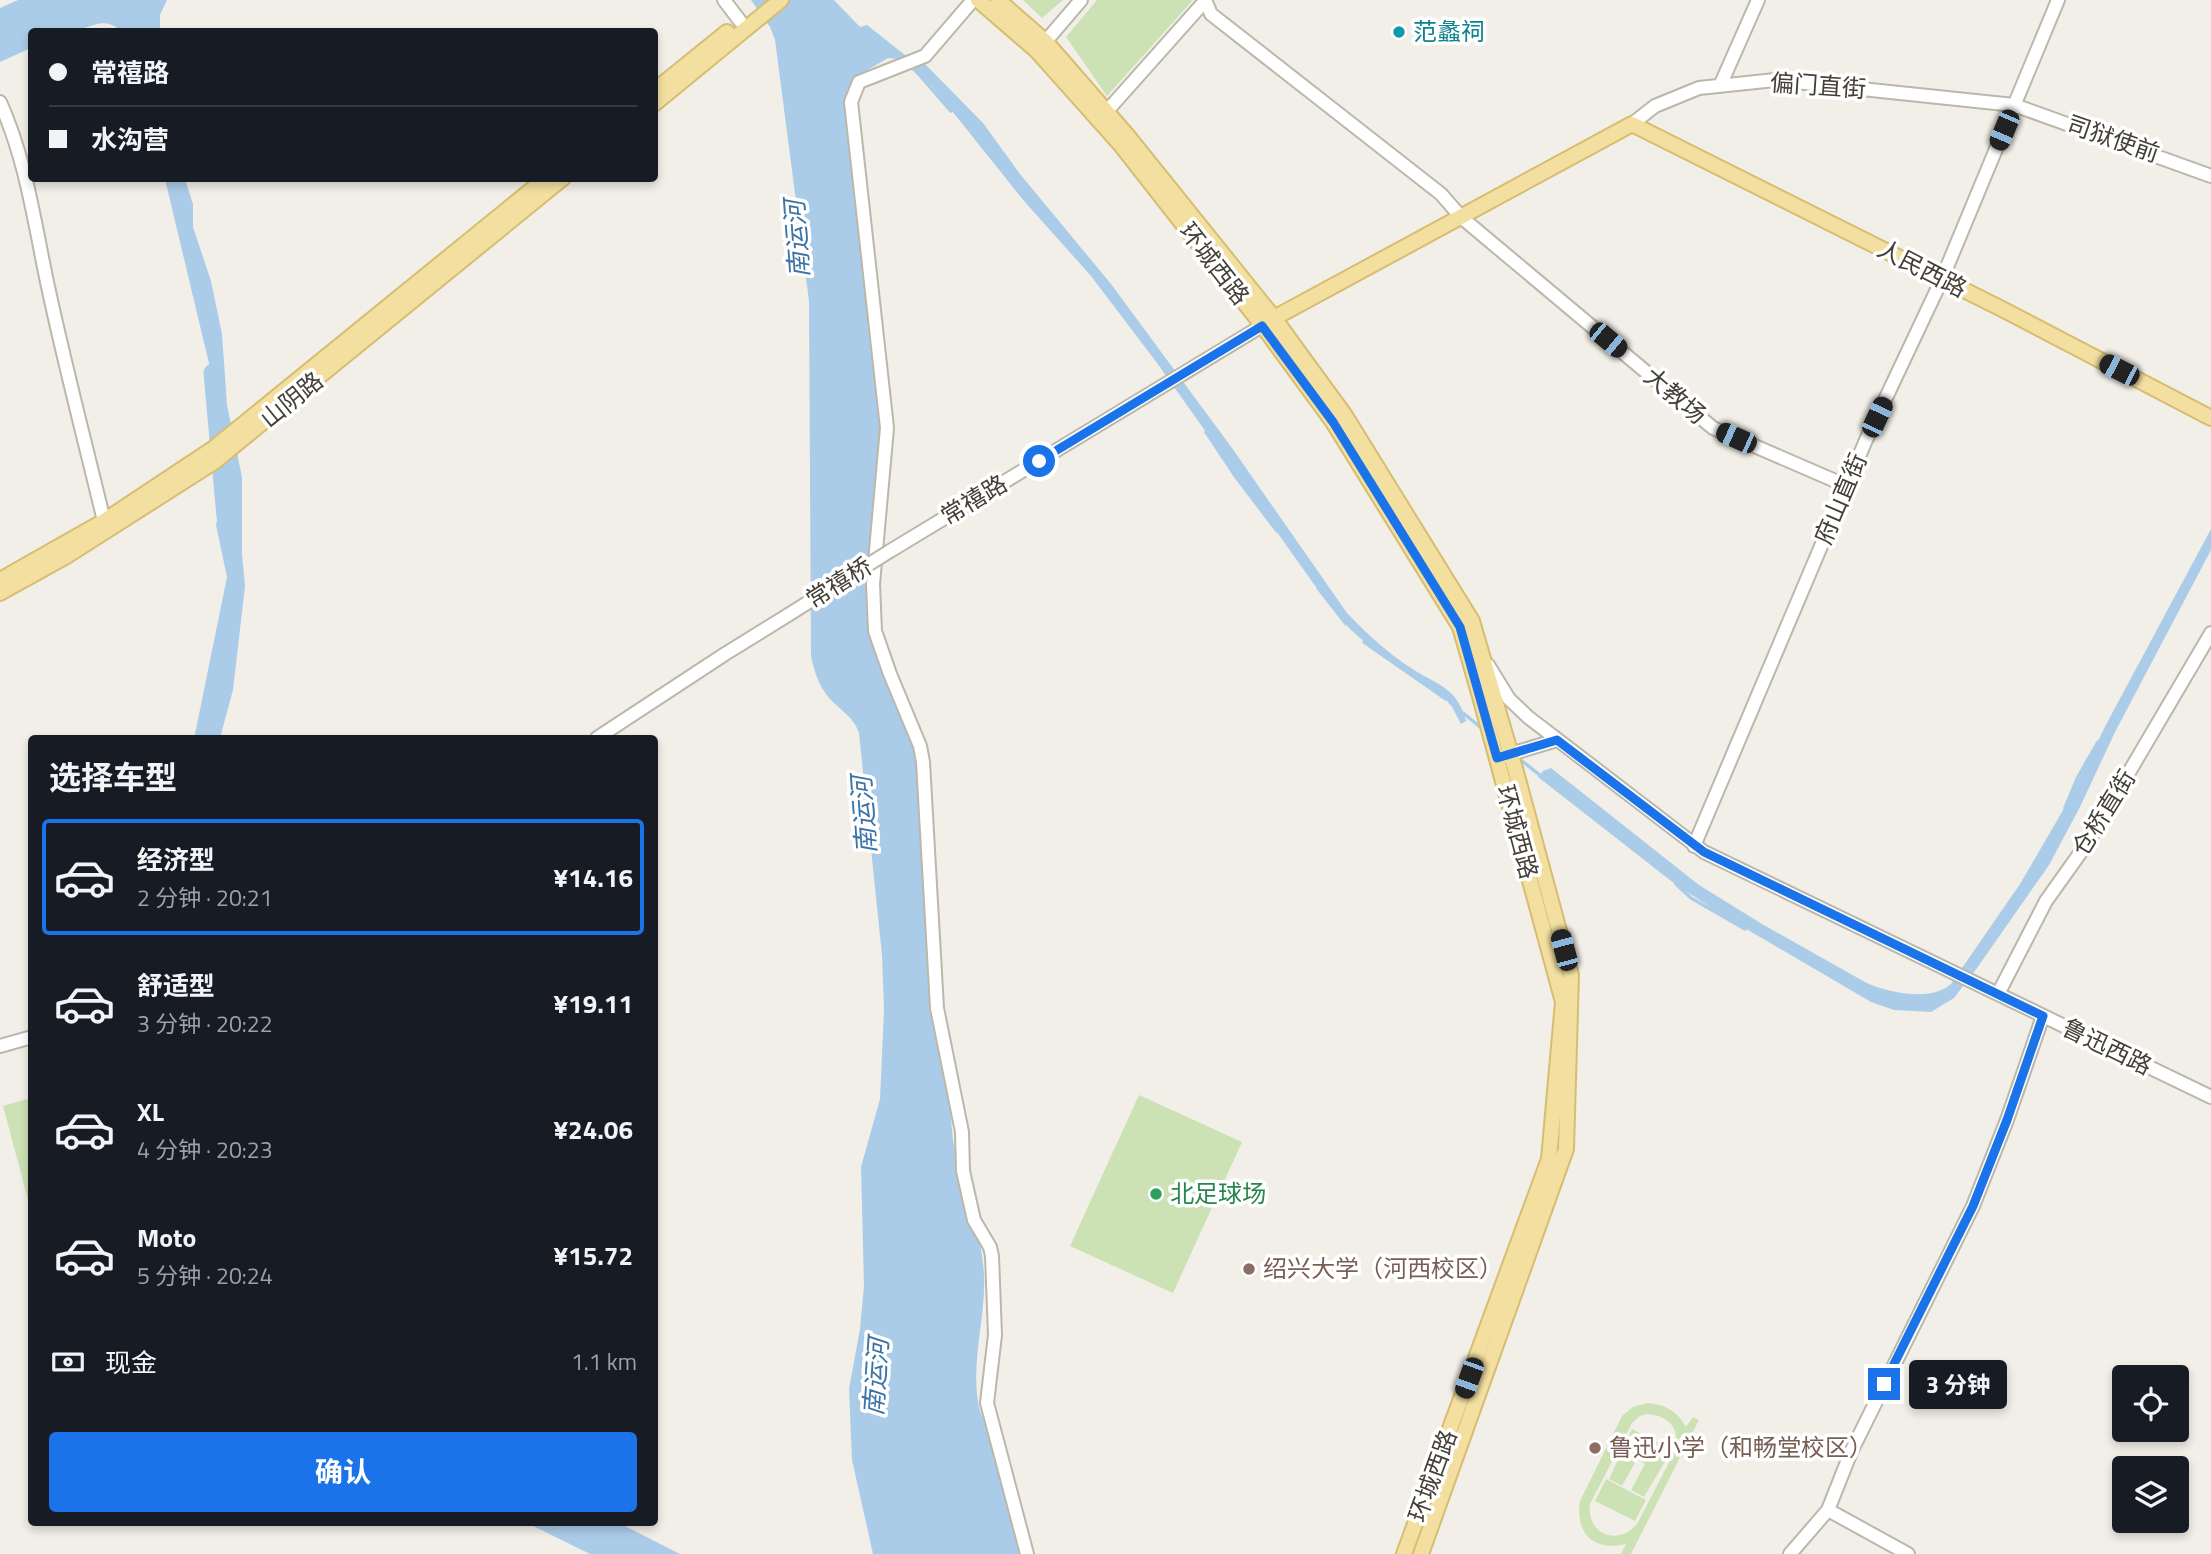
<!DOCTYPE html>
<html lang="zh">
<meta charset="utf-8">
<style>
body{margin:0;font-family:"Titillium Web","Noto Sans SC",sans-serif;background:#20242c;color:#f1f3f6;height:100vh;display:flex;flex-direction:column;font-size:26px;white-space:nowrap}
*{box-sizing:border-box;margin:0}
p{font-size:23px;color:#9ea1a6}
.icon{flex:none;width:38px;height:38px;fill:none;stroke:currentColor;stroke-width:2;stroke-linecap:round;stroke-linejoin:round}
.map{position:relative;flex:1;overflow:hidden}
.details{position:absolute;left:28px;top:735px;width:630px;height:791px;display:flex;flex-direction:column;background:#171b24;border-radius:7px;box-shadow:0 4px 10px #0003}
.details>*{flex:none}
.guide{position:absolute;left:28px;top:28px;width:630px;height:154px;border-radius:7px;box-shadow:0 4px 10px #0003;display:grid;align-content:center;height:154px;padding:0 21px;background:#171b24}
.buttons{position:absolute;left:2112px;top:1365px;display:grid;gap:14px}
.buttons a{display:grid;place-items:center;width:77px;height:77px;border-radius:7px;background:#171b24;box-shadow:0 4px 10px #0003;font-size:35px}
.end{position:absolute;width:32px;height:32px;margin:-16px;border:9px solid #1a73e8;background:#fff;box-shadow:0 0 0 4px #fff}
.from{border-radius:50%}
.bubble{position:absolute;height:49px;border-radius:7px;background:#171b24;box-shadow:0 4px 10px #0003;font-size:23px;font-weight:700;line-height:49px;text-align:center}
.car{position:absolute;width:21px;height:42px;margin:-21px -10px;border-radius:9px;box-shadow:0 0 5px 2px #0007;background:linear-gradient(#222 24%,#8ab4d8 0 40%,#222 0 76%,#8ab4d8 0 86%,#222 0)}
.guide b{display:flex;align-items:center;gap:24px;height:66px;font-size:26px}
.guide b+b{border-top:2px solid #363941}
.guide i{width:18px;height:18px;background:#f1f3f6}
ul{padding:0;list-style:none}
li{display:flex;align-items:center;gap:21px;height:116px;margin:0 14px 10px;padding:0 7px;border:4px solid transparent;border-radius:7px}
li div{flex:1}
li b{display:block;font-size:26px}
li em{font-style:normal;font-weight:700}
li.on{border-color:#1a73e8}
li>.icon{width:63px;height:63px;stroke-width:1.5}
h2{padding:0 21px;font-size:32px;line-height:84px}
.pay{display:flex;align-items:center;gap:18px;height:77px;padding:0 21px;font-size:26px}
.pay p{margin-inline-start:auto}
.cta{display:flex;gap:14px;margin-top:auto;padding:14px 21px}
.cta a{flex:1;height:80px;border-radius:7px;background:#1a73e8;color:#fff;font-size:28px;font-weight:700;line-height:80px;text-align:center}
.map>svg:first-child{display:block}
.green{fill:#cce2b5;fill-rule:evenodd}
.water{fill:#abcce8}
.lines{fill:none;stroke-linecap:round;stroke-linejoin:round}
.stream{stroke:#abcce8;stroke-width:3.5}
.river{stroke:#abcce8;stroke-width:19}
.minor-casing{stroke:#bcb7ab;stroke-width:16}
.major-casing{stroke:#d6bd71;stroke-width:18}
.minor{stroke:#fff;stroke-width:12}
.major{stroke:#f3dfa0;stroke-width:14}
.minor-bridge-casing{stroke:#bcb7ab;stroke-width:16;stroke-linecap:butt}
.minor-bridge{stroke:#fff;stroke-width:12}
.route{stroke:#1a73e8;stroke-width:9}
.culture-dot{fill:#0f9aa8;stroke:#fff;stroke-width:2.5}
.leisure-dot{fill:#2e9e5b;stroke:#fff;stroke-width:2.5}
.education-dot{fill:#8d6e63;stroke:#fff;stroke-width:2.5}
.labels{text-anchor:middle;stroke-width:7;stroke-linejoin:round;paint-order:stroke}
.culture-label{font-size:24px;fill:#0d838f;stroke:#fff;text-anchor:start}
.street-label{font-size:24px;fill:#444037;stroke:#fff}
.leisure-label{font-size:24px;fill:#27864d;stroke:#fff;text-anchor:start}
.education-label{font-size:24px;fill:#785e54;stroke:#fff;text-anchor:start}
.water-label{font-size:26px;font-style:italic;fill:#3c74a5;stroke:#fff}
</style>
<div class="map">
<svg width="2211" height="1554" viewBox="0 0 2211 1554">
<rect width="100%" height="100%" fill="#f2efe8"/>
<!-- green -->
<path class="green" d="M1023 0H1063L1042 18Z
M1097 0H1193L1107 96 1066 37Z
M1139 1095 1242 1142 1173 1293 1070 1246Z
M31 1098H32L31 1211 3 1106Z
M1648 1403C1666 1405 1677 1411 1686 1427L1693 1417 1699 1420 1631 1554H1621L1626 1544C1593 1552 1575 1533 1580 1501L1622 1416 1633 1407ZM1647 1414C1668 1416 1678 1426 1677 1447L1637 1524C1618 1547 1586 1534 1590 1504L1632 1423 1640 1416Z
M1632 1429 1672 1450 1644 1497 1631 1490 1645 1464 1637 1459 1622 1486 1609 1479Z
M1606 1479 1646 1500 1635 1521 1595 1501Z"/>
<!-- water -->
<path class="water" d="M18 0H167L160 15V31H121C104 15 91 28 73 31 60 34 44 32 32 32L31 48 0 62V8Z
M751 0H834L860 27 867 25 919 66 925 64 983 123 1020 174 1111 284 1232 448 1347 613C1367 634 1390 655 1414 670 1440 686 1457 688 1466 721L1461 724 1452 707 1442 695 1368 645 1350 629 1313 583 1157 363 1091 276 1024 201 932 86 898 59 888 58 859 75 853 84 882 420 874 616 914 729 953 1140C962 1185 982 1229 984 1275 986 1319 970 1362 979 1407 982 1419 989 1430 993 1441 1005 1478 1014 1517 1025 1554H873L852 1460 849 1389 860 1329 864 1286 861 1167 880 1099 884 1010 882 955 859 733C854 717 840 710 829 698 819 686 814 671 811 656L809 301 775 40 770 27Z
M165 179H185L193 204V227L211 281 222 334 227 405 242 477V554L245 586 233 690 220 738H195V734L227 577 216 525 226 487 212 376Z
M2211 529V550L2115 732 2080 807 2049 865 1977 968 1954 998 1931 1012 1894 1010 1871 1002 1724 916 1675 884 1538 777 1543 771 1551 768 1699 885 1762 924 1865 982C1888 993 1931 1002 1951 984L2020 884 2066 805 2109 719Z
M527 1523H619L680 1554H590Z"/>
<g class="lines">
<!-- stream -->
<path class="stream" d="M917 72 951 111
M1206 432 1236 477 1277 531
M1318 588 1346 624
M1364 642 1446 699
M1463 713 1484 730
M1517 757 1541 776
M2065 808 2078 777 2098 742
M1676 884 1691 898 1745 929"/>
<!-- river -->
<path class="river" d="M213 373 226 517"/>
<!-- minor casing -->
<g class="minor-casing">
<path id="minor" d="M724 0 740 21
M973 0 925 56 859 82 851 102 887 428 873 584 875 631 890 674 920 746 923 762 937 1008 962 1132 963 1171 974 1220 990 1247 992 1256 995 1335 987 1403 1027 1554
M1205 0 1211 14 1441 194 1461 217 1713 428 1847 486
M1040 48 1081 0
M1720 86 1758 0
M0 102C26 160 34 220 47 282 64 362 85 442 104 521
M1107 111 1205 1
M1632 124 1655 106 1699 88 1775 80 2014 105 2211 176
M890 551 1270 321
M1488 665 1509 699 1528 717 1704 852 2211 1097
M597 738 725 654 788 615
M1504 756 1557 740
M1694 846 1866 440 1942 279 2058 0
M1998 994 2046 901 2088 842 2211 633
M0 1046 32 1037
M1828 1510 1908 1554
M1790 1554 1828 1510 1851 1452 1973 1206 2007 1120 2043 1016"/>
</g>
<!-- major casing -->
<g class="major-casing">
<path id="major" d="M978 0 1037 51 1120 144 1262 325 1333 422 1460 627 1479 693 1563 1002 1549 1159 1404 1554
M998 0 1046 42 1126 134 1274 318 1344 414 1472 621 1516 772 1571 975 1566 1149 1421 1554
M654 91 727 32
M654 104 781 0
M1274 318 1632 124 2004 310 2211 418
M0 580 104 521 214 448 546 178
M0 593 65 557 214 462 563 178"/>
</g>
<!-- minor -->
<use href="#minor" class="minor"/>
<!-- major -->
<use href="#major" class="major"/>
<!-- minor-bridge casing -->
<g class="minor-bridge-casing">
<path id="minor-bridge" d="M788 615 890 551"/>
</g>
<!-- minor-bridge -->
<use href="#minor-bridge" class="minor-bridge"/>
</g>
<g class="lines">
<!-- route -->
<path class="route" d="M1039 461 1262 326 1333 422 1460 627 1497 758 1557 740 1704 852 2043 1016 2007 1120 1973 1206 1884 1384"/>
</g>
<!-- markers -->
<circle class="culture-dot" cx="1399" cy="32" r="7"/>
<circle class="leisure-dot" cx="1156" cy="1194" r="7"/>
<g class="education-dot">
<circle cx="1249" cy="1269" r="7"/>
<circle cx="1595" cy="1448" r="7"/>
</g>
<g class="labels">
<!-- culture labels -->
<g class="culture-label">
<text x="1413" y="40">范蠡祠</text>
</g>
<!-- street labels -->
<g class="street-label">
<text transform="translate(1818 86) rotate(4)" y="8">偏门直街</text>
<text transform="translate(2113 139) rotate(19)" y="8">司狱使前</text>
<text transform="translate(1214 264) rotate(52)" y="8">环城西路</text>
<text transform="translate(1922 269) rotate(27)" y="8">人民西路</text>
<text transform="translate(1675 396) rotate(40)" y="8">大教场</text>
<text transform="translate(292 400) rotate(-39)" y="8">山阴路</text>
<text transform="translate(1841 499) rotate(-67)" y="8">府山直街</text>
<text transform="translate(974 500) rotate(-31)" y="8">常禧路</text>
<text transform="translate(839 583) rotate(-32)" y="8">常禧桥</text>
<text transform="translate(2104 813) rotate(-58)" y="8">仓桥直街</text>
<text transform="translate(1517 832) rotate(75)" y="8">环城西路</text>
<text transform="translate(2107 1047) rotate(26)" y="8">鲁迅西路</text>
<text transform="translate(1433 1476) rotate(-70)" y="8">环城西路</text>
</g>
<!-- leisure labels -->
<g class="leisure-label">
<text x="1170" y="1202">北足球场</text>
</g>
<!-- education labels -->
<g class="education-label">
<text x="1263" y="1277">绍兴大学（河西校区）</text>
<text x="1609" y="1456">鲁迅小学（和畅堂校区）</text>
</g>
<!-- water labels -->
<g class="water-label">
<text transform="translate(797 239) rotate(-94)" y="9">南运河</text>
<text transform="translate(864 815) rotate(-94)" y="9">南运河</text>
<text transform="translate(876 1377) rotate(-86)" y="9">南运河</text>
</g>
</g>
</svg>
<div class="buttons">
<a><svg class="icon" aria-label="locate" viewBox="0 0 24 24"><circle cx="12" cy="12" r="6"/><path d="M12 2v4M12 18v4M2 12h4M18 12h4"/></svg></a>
<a><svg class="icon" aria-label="layers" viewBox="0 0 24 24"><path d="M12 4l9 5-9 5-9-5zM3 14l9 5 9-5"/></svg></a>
</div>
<i class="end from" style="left:1039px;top:461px"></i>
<i class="end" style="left:1884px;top:1384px"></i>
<div class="bubble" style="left:1909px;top:1360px;width:98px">3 分钟</div>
<i class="car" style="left:2004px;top:130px;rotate:203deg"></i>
<i class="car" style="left:1608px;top:340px;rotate:130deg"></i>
<i class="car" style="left:2119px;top:370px;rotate:297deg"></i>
<i class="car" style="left:1877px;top:417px;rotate:25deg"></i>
<i class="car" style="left:1736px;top:438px;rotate:294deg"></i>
<i class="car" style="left:1564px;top:950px;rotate:345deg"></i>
<i class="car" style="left:1469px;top:1378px;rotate:200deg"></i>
<div class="guide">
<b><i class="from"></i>常禧路</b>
<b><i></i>水沟营</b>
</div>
<section class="details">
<h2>选择车型</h2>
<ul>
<li class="on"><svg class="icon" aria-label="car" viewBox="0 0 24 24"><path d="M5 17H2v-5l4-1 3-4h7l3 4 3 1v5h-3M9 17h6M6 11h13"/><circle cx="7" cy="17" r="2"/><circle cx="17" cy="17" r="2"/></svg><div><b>经济型</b><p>2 分钟 · 20:21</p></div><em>¥14.16</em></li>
<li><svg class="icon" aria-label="car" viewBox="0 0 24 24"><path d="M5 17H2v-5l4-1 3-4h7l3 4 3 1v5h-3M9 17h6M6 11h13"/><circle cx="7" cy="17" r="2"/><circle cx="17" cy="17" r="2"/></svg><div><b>舒适型</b><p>3 分钟 · 20:22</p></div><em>¥19.11</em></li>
<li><svg class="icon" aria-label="car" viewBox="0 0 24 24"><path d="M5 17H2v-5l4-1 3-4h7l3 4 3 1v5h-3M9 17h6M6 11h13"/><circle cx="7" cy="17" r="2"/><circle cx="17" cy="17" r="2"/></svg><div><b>XL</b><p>4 分钟 · 20:23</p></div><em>¥24.06</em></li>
<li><svg class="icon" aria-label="car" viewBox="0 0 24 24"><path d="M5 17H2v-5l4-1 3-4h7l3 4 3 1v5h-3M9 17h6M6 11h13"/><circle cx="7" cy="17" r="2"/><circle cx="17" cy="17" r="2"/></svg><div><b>Moto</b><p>5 分钟 · 20:24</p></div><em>¥15.72</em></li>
</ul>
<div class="pay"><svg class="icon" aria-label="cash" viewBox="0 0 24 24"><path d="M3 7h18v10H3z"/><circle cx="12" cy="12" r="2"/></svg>现金<p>1.1 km</p></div>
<div class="cta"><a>确认</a></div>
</section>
</div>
